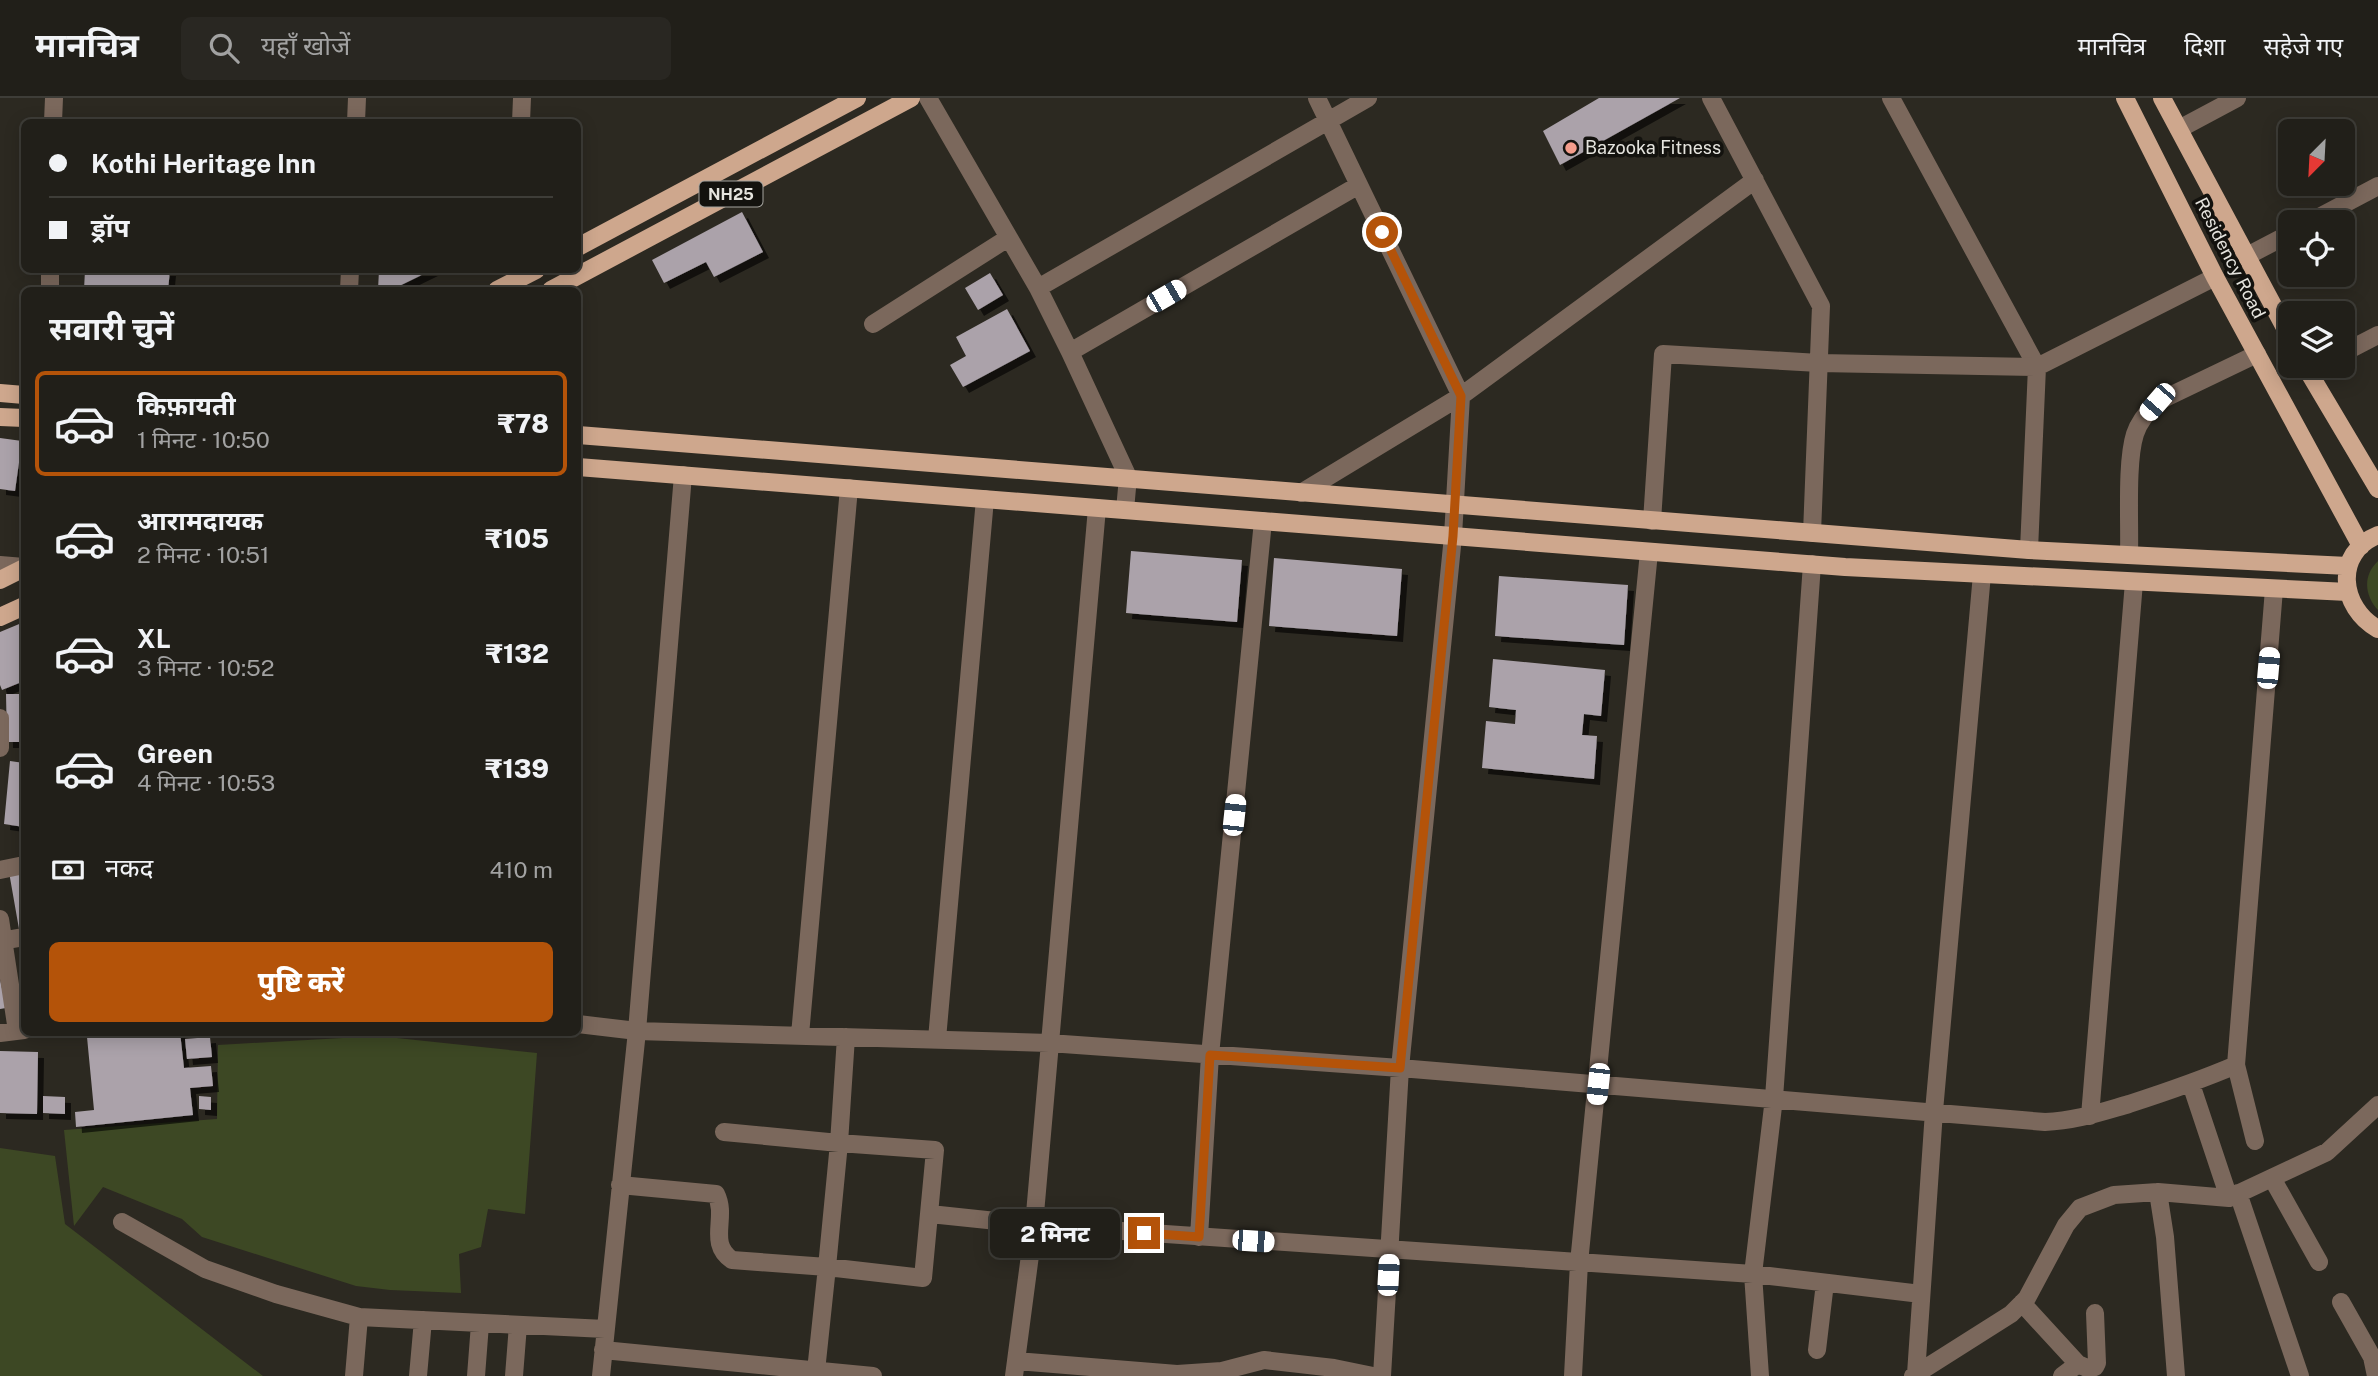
<!DOCTYPE html>
<html lang="hi">
<meta charset="utf-8">
<style>
body{margin:0;font-family:"Public Sans","Noto Sans Devanagari",sans-serif;background:#292722;color:#f1f3f6;height:100vh;display:flex;flex-direction:column;font-size:26px;white-space:nowrap}
*{box-sizing:border-box;margin:0}
p{font-size:23px;color:#a2a2a2}
.icon{flex:none;width:38px;height:38px;fill:none;stroke:currentColor;stroke-width:2;stroke-linecap:round;stroke-linejoin:round}
.map{position:relative;flex:1;overflow:hidden}
.side{position:absolute;left:21px;top:189px;width:560px;height:749px;display:flex;flex-direction:column;background:#211f19;border-radius:10px;box-shadow:0 4px 18px #0003,0 0 0 2px #3e3d38}
.side>*{flex:none}
.top-card{position:absolute;left:21px;top:21px;width:560px;height:154px;border-radius:10px;box-shadow:0 4px 18px #0003,0 0 0 2px #3e3d38;display:grid;align-content:center;height:154px;padding:0 28px;background:#211f19}
.needle{width:46px;rotate:204deg}
.buttons{position:absolute;left:2278px;top:21px;display:grid;gap:14px}
.buttons a{display:grid;place-items:center;width:77px;height:77px;border-radius:10px;background:#211f19;box-shadow:0 4px 18px #0003,0 0 0 2px #3e3d38;font-size:35px}
.end{position:absolute;width:32px;height:32px;margin:-16px;border:9px solid #b45309;background:#fff;box-shadow:0 0 0 4px #fff}
.from{border-radius:50%}
.bubble{position:absolute;height:49px;border-radius:10px;background:#211f19;box-shadow:0 4px 18px #0003,0 0 0 2px #3e3d38;font-size:23px;font-weight:800;line-height:49px;text-align:center}
.car{position:absolute;width:21px;height:42px;margin:-21px -10px;border-radius:9px;box-shadow:0 0 5px 2px #0007;background:linear-gradient(#fff 24%,#345 0 40%,#fff 0 76%,#345 0 86%,#fff 0)}
.top-card b{display:flex;align-items:center;gap:24px;height:66px;font-size:26px}
.top-card b+b{border-top:2px solid #3e3d38}
.top-card i{width:18px;height:18px;background:#f1f3f6}
ul{padding:0;list-style:none}
li{display:flex;align-items:center;gap:21px;height:105px;margin:0 14px 10px;padding:0 14px;border:4px solid transparent;border-radius:10px}
li div{flex:1}
li b{display:block;font-size:26px}
li em{font-style:normal;font-weight:800}
li.current{border-color:#b45309}
li>.icon{width:63px;height:63px;stroke-width:1.5}
h2{padding:0 28px;font-size:32px;line-height:84px}
.pay{display:flex;align-items:center;gap:18px;height:77px;padding:0 28px;font-size:26px}
.pay p{margin-inline-start:auto}
.button{display:flex;gap:14px;margin-top:auto;padding:14px 28px}
.button a{flex:1;height:80px;border-radius:10px;background:#b45309;color:#fff;font-size:28px;font-weight:800;line-height:80px;text-align:center}
header{display:flex;align-items:center;gap:42px;box-sizing:border-box;height:98px;padding:0 35px;background:#211f19;border-bottom:2px solid #3e3d38}
header strong{font-size:33px}
nav{display:flex;gap:38px;margin-inline-start:auto;font-size:24px}
.search{width:490px;height:63px;background:#292722;display:flex;align-items:center;gap:18px;box-sizing:border-box;padding:0 24px;border-radius:10px;color:#a2a2a2;font-size:26px}
.map>svg:first-child{display:block}
.green{fill:#3d4824}
.building{fill:#aba2aa;filter:url(#shadow)}
.lines{fill:none;stroke-linecap:round;stroke-linejoin:round}
.minor{stroke:#7b685c;stroke-width:18}
.major{stroke:#cea78d;stroke-width:18}
.route{stroke:#b45309;stroke-width:9}
.poi-dot{fill:#f49d8c;stroke:#13120e;stroke-width:2.5}
.labels{text-anchor:middle;stroke-width:7;stroke-linejoin:round;paint-order:stroke}
.shield{fill:#13120e;stroke:#a6a5a0;stroke-width:2}
.shield-label{font-size:16px;font-weight:bold;fill:#e5e4de}
.poi-label{font-size:18px;fill:#e5e4de;stroke:#13120e;text-anchor:start}
.street-label{font-size:18px;fill:#e5e4de;stroke:#13120e}
</style>
<header>
<strong>मानचित्र</strong>
<div class="search"><svg class="icon" aria-label="search" viewBox="0 0 24 24"><circle cx="10" cy="10" r="6"/><path d="M15 15l6 6"/></svg>यहाँ खोजें</div>
<nav><a>मानचित्र</a><a>दिशा</a><a>सहेजे गए</a></nav>
</header>
<div class="map">
<svg width="2378" height="1278" viewBox="0 0 2378 1278">
<defs>
<filter id="shadow"><feDropShadow dx="6" dy="6" stdDeviation="0" flood-color="#0009"/></filter>
</defs>
<rect width="100%" height="100%" fill="#2c2921"/>
<!-- green -->
<path class="green" d="M2378 463V512C2364 497 2363 477 2378 463Z
M378 938 537 955 525 1116 488 1111 481 1149 459 1156 461 1195 390 1192 356 1188 202 1139 182 1121 103 1089 74 1128 64 1032 217 1021 218 947Z
M0 1050 55 1058 65 1126 263 1278H0Z"/>
<!-- building -->
<path class="building" d="M1599 0H1680L1560 67 1543 33Z
M742 114 763 154 714 179 706 164 664 185 652 162Z
M85 172H170L168 192H84Z
M379 172H432L391 192H378Z
M990 175 1003 197 978 212 965 190Z
M1007 211 1030 253 963 289 950 267 966 258 956 239Z
M0 340 22 343 15 393 0 391Z
M1131 453 1242 462 1237 524 1126 515Z
M1274 460 1402 471 1397 538 1269 528Z
M1499 478 1628 487 1624 547 1495 538Z
M24 524V583L2 592 0 587V534Z
M1493 561 1605 572 1601 618 1584 616 1582 637 1597 638 1594 681 1482 670 1486 623 1515 626 1516 612 1489 609Z
M6 596H24V644H7Z
M10 663 24 665V729L4 726Z
M24 771V830L19 831 9 774Z
M24 847V876H23L19 848Z
M0 881 6 910 0 911Z
M134 934H180L184 970 211 968 213 988 190 990 193 1017 76 1029 75 1014 94 1012 87 939Z
M210 939 212 959 187 961 185 941Z
M0 953 38 954 37 1016 0 1015Z
M43 998 65 999V1016L43 1015Z
M199 998 211 999V1012L199 1011Z"/>
<g class="lines">
<!-- minor -->
<path class="minor" d="M928 0 1038 190 1070 254 1128 379 1125 412
M1317 0 1461 298 1453 438 1400 970 1382 1278
M1711 0 1821 208 1812 435
M1891 0 2037 269 2029 452
M53 24 54 0
M356 24 357 0
M521 24 522 0
M2179 31 2237 0
M2310 124 2378 88
M2247 158 2291 135
M1038 190 1368 0
M50 192V172
M349 192 350 172
M873 226 1008 140
M1070 254 1359 87
M2343 255 2378 237
M1301 395 1461 298 1755 82
M1652 423 1663 256 1819 265 2037 269 2215 179
M2129 457C2130 425 2126 364 2135 336 2139 323 2148 313 2157 304L2257 256
M0 467 24 469
M0 620V650
M0 772 24 767
M0 821 17 933
M0 843 24 839
M578 926 637 933 1049 945 1400 970 2045 1024C2075 1023 2101 1014 2129 1006 2166 994 2201 982 2236 967L2274 491
M0 935 24 932
M800 937 849 390
M937 941 985 401
M2236 967 2255 1043
M2191 986 2229 1100
M2090 1018 2134 484
M2272 1080 2319 1164
M620 1087 716 1096C728 1120 707 1145 732 1162L827 1169 839 1045 724 1034
M2158 1094 2165 1139 2176 1278
M2238 1095 2300 1278
M930 1116 1034 1127 1753 1176 1921 1196
M122 1124 205 1171 276 1196 359 1219 605 1231
M1199 1139 1210 957 1263 423
M2341 1204 2372 1259 2376 1278
M2022 1205 2078 1266 2089 1271 2095 1269 2097 1265 2095 1215
M603 1252 873 1278
M1817 1252 1825 1185
M1016 1263 1034 1127 1097 410
M816 1273 827 1169 923 1180 935 1052 839 1045 846 939
M1916 1276 1934 1013 1982 476
M354 1278 359 1219
M418 1278 423 1222
M476 1278 480 1226
M514 1278 518 1227
M601 1278 637 933 683 377
M1014 1278 1016 1263 1177 1276 1222 1273 1264 1262 1334 1270 1373 1278
M1573 1278 1579 1165 1649 454
M1760 1278 1753 1176 1774 1000 1812 466
M1913 1278 2011 1216 2027 1200 2066 1127 2080 1110 2114 1097 2158 1094 2229 1100 2327 1054 2378 1007
M2062 1278 2078 1266"/>
<!-- major -->
<path class="major" d="M2125 0 2215 179 2361 448
M2162 0 2291 241
M578 149 857 0
M497 192 536 172
M551 192 911 0
M2305 268 2378 391
M0 295 24 297
M0 319 24 320
M578 337 2029 452 2348 468
M578 369 1845 469 2348 494
M2378 437C2333 455 2340 510 2378 531
M0 482 24 470
M0 519 24 508"/>
</g>
<g class="lines">
<!-- route -->
<path class="route" d="M1144 1135 1199 1139 1210 957 1400 970 1453 438 1461 298 1382 134"/>
</g>
<!-- markers -->
<circle class="poi-dot" cx="1571" cy="50" r="7"/>
<g class="labels">
<!-- shield labels -->
<rect class="shield" x="699.5" y="83.5" width="63" height="25" rx="5"/>
<g class="shield-label">
<text x="731" y="102">NH25</text>
</g>
<!-- poi labels -->
<g class="poi-label">
<text x="1585" y="56">Bazooka Fitness</text>
</g>
<!-- street labels -->
<g class="street-label">
<text transform="translate(2230 160) rotate(63)" y="6">Residency Road</text>
</g>
</g>
</svg>
<div class="buttons">
<a><svg class="needle" viewBox="-14 -14 28 28"><path d="M0-13l5 13h-10z" fill="#e53935"/><path d="M0 13l5-13h-10z" fill="#a2a2a2"/></svg></a>
<a><svg class="icon" aria-label="locate" viewBox="0 0 24 24"><circle cx="12" cy="12" r="6"/><path d="M12 2v4M12 18v4M2 12h4M18 12h4"/></svg></a>
<a><svg class="icon" aria-label="layers" viewBox="0 0 24 24"><path d="M12 4l9 5-9 5-9-5zM3 14l9 5 9-5"/></svg></a>
</div>
<i class="end from" style="left:1382px;top:134px"></i>
<i class="end" style="left:1144px;top:1135px"></i>
<div class="bubble" style="left:990px;top:1111px;width:130px">2 मिनट</div>
<i class="car" style="left:1166px;top:198px;rotate:60deg"></i>
<i class="car" style="left:2157px;top:304px;rotate:221deg"></i>
<i class="car" style="left:2268px;top:570px;rotate:5deg"></i>
<i class="car" style="left:1234px;top:717px;rotate:6deg"></i>
<i class="car" style="left:1598px;top:986px;rotate:186deg"></i>
<i class="car" style="left:1253px;top:1143px;rotate:94deg"></i>
<i class="car" style="left:1388px;top:1177px;rotate:3deg"></i>
<div class="top-card">
<b><i class="from"></i>Kothi Heritage Inn</b>
<b><i></i>ड्रॉप</b>
</div>
<section class="side">
<h2>सवारी चुनें</h2>
<ul>
<li class="current"><svg class="icon" aria-label="car" viewBox="0 0 24 24"><path d="M5 17H2v-5l4-1 3-4h7l3 4 3 1v5h-3M9 17h6M6 11h13"/><circle cx="7" cy="17" r="2"/><circle cx="17" cy="17" r="2"/></svg><div><b>किफ़ायती</b><p>1 मिनट · 10:50</p></div><em>₹78</em></li>
<li><svg class="icon" aria-label="car" viewBox="0 0 24 24"><path d="M5 17H2v-5l4-1 3-4h7l3 4 3 1v5h-3M9 17h6M6 11h13"/><circle cx="7" cy="17" r="2"/><circle cx="17" cy="17" r="2"/></svg><div><b>आरामदायक</b><p>2 मिनट · 10:51</p></div><em>₹105</em></li>
<li><svg class="icon" aria-label="car" viewBox="0 0 24 24"><path d="M5 17H2v-5l4-1 3-4h7l3 4 3 1v5h-3M9 17h6M6 11h13"/><circle cx="7" cy="17" r="2"/><circle cx="17" cy="17" r="2"/></svg><div><b>XL</b><p>3 मिनट · 10:52</p></div><em>₹132</em></li>
<li><svg class="icon" aria-label="car" viewBox="0 0 24 24"><path d="M5 17H2v-5l4-1 3-4h7l3 4 3 1v5h-3M9 17h6M6 11h13"/><circle cx="7" cy="17" r="2"/><circle cx="17" cy="17" r="2"/></svg><div><b>Green</b><p>4 मिनट · 10:53</p></div><em>₹139</em></li>
</ul>
<div class="pay"><svg class="icon" aria-label="cash" viewBox="0 0 24 24"><path d="M3 7h18v10H3z"/><circle cx="12" cy="12" r="2"/></svg>नकद<p>410 m</p></div>
<div class="button"><a>पुष्टि करें</a></div>
</section>
</div>
